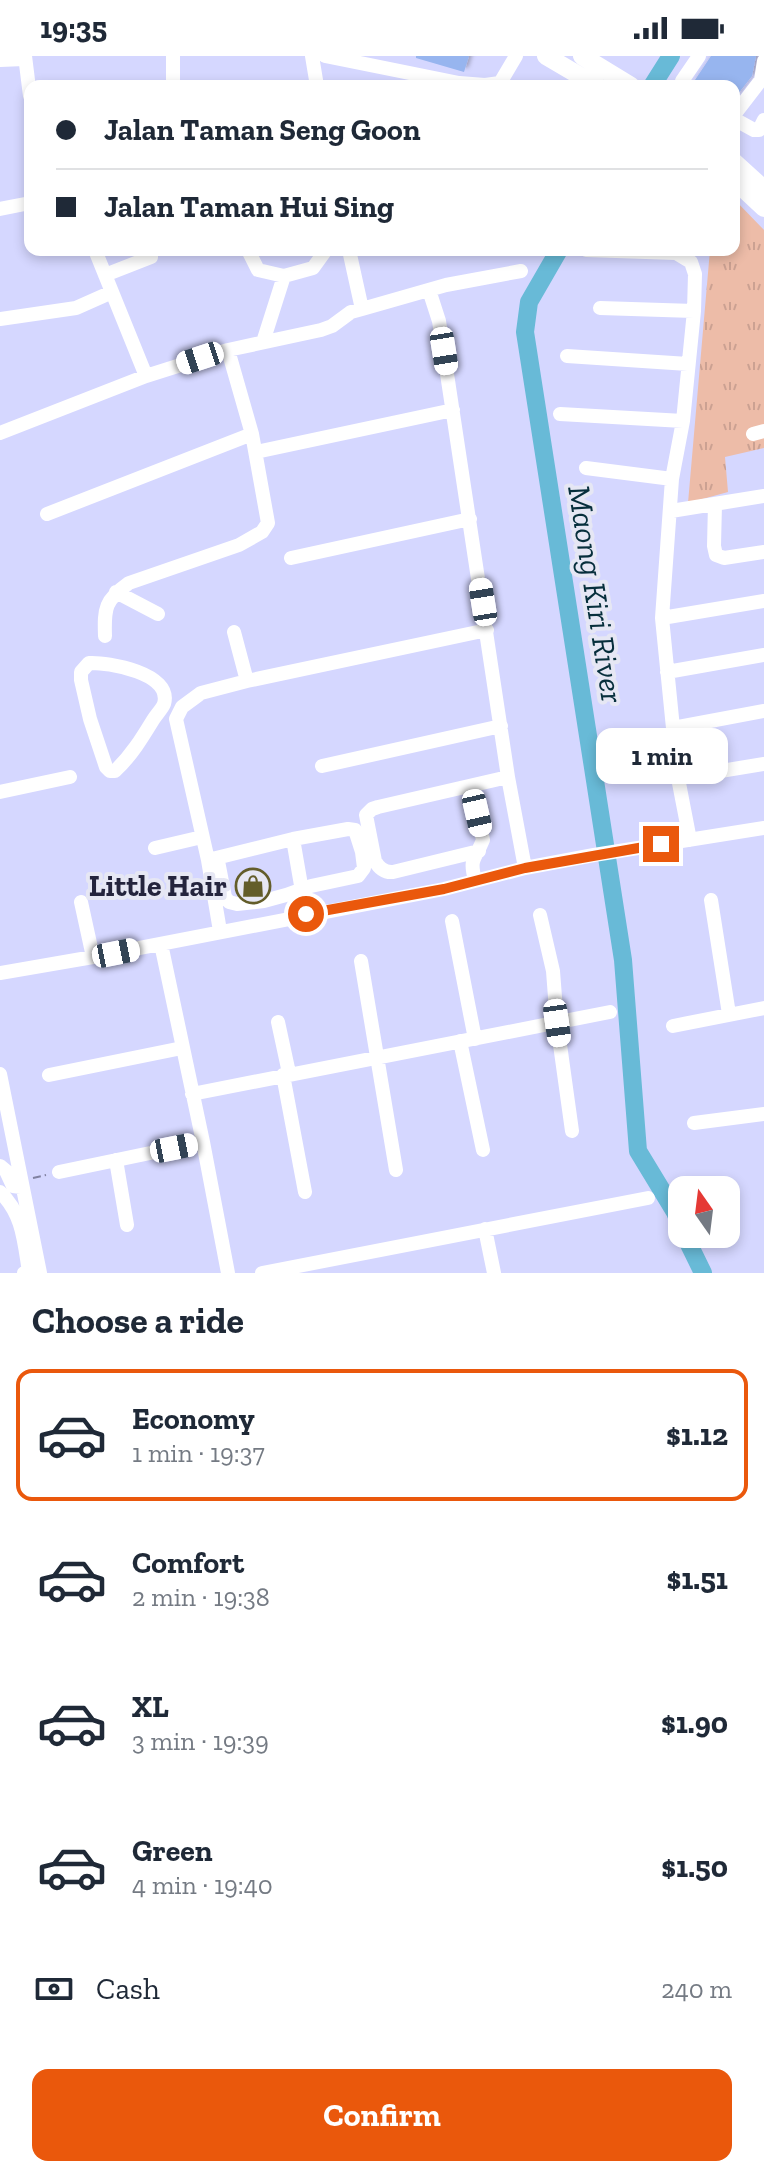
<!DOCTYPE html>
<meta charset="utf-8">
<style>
body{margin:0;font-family:"Zilla Slab",serif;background:#f6f6f7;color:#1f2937;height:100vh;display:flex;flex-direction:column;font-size:30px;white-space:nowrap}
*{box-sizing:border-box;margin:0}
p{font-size:26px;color:#747a83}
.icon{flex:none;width:44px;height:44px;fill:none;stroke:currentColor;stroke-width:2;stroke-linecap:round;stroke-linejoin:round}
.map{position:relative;height:1217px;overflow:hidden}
.details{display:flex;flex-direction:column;background:#fff;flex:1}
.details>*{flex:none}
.guide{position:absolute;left:24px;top:24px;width:716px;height:176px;border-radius:16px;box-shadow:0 4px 12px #0003;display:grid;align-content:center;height:176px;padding:0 32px;background:#fff}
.needle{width:52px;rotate:346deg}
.controls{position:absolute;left:668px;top:1120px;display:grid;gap:16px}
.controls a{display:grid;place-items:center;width:72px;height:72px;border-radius:16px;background:#fff;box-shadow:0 4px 12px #0003;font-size:40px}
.end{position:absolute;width:36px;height:36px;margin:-18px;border:10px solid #ea580c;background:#fff;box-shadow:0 0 0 4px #fff}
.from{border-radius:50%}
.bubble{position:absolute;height:56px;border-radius:16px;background:#fff;box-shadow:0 4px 12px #0003;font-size:26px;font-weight:700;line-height:56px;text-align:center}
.car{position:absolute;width:24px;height:48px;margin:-24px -12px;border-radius:10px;box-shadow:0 0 6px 2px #0007;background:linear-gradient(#fff 24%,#345 0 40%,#fff 0 76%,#345 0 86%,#fff 0)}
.guide b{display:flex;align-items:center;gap:28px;height:76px;font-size:30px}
.guide b+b{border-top:2px solid #e0e1e3}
.guide i{width:20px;height:20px;background:#1f2937}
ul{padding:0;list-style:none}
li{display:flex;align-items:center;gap:24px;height:132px;margin:0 16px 12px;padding:0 16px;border:4px solid transparent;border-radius:16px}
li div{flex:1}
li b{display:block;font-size:30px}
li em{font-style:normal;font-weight:700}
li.selected{border-color:#ea580c}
li>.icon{width:72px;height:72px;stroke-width:1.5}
h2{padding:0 32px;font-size:36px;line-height:96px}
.pay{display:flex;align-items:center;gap:20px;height:88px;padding:0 32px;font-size:30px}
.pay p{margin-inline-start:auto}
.cta{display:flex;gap:16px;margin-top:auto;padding:16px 32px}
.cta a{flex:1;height:92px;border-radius:16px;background:#ea580c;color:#fff;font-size:32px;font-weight:700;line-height:92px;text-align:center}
.status{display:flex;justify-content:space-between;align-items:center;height:56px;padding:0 40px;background:#fff;direction:ltr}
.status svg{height:22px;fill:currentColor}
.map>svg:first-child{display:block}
.park{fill:url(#park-tufts)}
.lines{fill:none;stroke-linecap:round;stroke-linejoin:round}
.river{stroke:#68bad7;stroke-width:18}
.building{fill:#97b5ef;filter:url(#shadow)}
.path{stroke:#8081a1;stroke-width:2;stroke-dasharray:8 4;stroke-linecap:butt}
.minor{stroke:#fff;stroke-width:14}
.major{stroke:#fff;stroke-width:18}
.route{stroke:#ea580c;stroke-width:10}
.labels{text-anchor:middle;stroke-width:8;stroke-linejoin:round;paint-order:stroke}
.poi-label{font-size:30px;font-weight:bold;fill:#24243d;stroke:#e6e7f4;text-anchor:end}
.water-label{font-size:32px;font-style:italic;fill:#072f3c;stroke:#e6e7f4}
</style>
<div class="status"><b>19:35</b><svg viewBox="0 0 49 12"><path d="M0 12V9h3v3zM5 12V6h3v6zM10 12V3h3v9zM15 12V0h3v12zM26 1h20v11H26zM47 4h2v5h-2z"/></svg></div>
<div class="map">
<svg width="764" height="1217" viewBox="0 0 764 1217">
<defs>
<pattern id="park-tufts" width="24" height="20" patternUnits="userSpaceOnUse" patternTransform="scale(2)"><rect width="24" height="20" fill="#edbca8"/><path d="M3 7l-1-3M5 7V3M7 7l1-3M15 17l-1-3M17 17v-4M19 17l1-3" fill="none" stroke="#cba192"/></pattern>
<filter id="shadow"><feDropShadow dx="4" dy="-4" stdDeviation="2" flood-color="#0004"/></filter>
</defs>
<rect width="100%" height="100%" fill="#d5d7ff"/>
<!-- park -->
<path class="park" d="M734 143 764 174V392L725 401 728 436 688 447 710 194H734Z"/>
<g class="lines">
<!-- river -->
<path class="river" d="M652 30 671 0
M559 194 529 246 525 276 623 904 638 1095 675 1156 682 1173
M684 1178 703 1217"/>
</g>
<!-- building -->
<path class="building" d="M416 0H469L464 16 416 2Z
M711 0H756L752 20 734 43V30H698L693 27Z"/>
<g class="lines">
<!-- path -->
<path class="path" d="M33 1122 46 1119"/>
<!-- minor -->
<path class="minor" d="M25 0 30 40
M173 0V30
M312 0 317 30
M325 0 459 27 485 29 500 27 516 0
M0 4 24 3
M682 30V25L699 0
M734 59 761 24 764 5
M734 63 754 74H759L764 64
M0 153 30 147
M95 194 146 320
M349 194 362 253
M586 194 676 197 691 206 695 218 694 255 683 365 672 423 662 562 678 722 690 784
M249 196 258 214 284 220
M105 219 151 201V194
M429 234 439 265 508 721 525 812
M600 252 694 255
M0 263 76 252 112 236
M263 286 284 220 313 212 326 194
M567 300 688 308
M560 358 683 365
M0 377 146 320 228 294 321 274 332 270 351 256 362 253 446 229 521 215
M753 378 764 375
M256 396 453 354
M586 412 672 423
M715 448 714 490 716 499 724 502 764 496
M671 455 764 440
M47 458 252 378
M291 502 470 463
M116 536 158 558
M662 562 764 545
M234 576 247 625
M105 580C104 552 105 544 129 527L239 489 262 476 268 467 252 378 228 294
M89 607C108 606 173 617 164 648 162 653 156 659 153 664 142 682 131 700 115 715H110L106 711 90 663 81 624V616Z
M667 616 764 599
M673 672 764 655
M322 710 501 670
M678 722 764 708
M471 730 483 784C475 804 469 802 475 824
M0 736 70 721
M293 783 306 858
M155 792 202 781
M479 795 393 816C384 817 379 812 375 805L366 759 372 753 378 751 508 721
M208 804 293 783 348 773 355 774 362 796 364 812 358 820 311 830 286 839 264 845 237 848 229 846 225 841 218 805
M711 844 729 958
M81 846 93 901
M540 859 553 915 557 967 572 1075
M452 865 475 983
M220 875 208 804 176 663 182 651 201 637 247 625 487 574
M161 888 203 1086 228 1217
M361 905 396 1114
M0 917 93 901 444 833 525 812 594 799 764 772
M278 966 289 1017
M673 970 764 952
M460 985 483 1094
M0 1018 40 1217
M49 1019 182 992
M283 1019 305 1136
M192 1038 610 956
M694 1067 764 1058
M116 1104 127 1169
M0 1110 6 1115 13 1130 21 1131
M59 1116 203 1086
M0 1136C23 1158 24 1185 29 1216L24 1217
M485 1173 494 1217
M262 1217 648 1142"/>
<!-- major -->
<path class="major" d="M546 0 597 30
M582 0 631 30
M734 106 764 133
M734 124 764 152"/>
</g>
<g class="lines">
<!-- route -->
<path class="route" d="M306 858 444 833 525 812 661 788"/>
</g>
<!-- icons -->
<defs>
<g id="shop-ring" transform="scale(1.8)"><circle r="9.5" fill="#e6e7f4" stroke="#635d2a" stroke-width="1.5"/><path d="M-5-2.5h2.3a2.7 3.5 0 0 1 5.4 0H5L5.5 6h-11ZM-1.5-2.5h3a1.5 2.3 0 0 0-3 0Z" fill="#635d2a"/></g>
</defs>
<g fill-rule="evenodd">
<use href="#shop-ring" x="253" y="830"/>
</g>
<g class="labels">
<!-- poi labels -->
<g class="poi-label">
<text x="227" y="840">Little Hair</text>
</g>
<!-- water labels -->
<g class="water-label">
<text transform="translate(596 538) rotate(81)" y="11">Maong Kiri River</text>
</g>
</g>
</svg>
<div class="controls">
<a><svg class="needle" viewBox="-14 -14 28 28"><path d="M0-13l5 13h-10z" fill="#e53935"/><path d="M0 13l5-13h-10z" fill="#747a83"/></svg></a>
</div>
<i class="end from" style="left:306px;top:858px"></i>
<i class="end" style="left:661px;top:788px"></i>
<div class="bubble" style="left:596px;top:672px;width:132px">1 min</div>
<i class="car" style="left:444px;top:295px;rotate:171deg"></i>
<i class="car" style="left:200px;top:302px;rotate:252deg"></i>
<i class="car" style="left:483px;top:546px;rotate:351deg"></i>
<i class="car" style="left:477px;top:757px;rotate:167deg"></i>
<i class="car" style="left:116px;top:897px;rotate:79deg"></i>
<i class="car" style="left:557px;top:967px;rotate:172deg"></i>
<i class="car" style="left:174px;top:1092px;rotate:79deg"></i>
<div class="guide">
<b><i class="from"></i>Jalan Taman Seng Goon</b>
<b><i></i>Jalan Taman Hui Sing</b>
</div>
</div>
<section class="details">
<h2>Choose a ride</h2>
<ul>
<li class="selected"><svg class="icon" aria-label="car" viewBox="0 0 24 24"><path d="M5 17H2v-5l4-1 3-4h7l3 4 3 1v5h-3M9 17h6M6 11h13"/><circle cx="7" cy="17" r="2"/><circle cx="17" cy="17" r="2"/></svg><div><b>Economy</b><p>1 min · 19:37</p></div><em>$1.12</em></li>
<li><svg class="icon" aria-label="car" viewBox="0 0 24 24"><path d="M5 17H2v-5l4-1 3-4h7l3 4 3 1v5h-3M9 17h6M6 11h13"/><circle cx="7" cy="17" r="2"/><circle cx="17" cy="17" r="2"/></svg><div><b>Comfort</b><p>2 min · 19:38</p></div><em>$1.51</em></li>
<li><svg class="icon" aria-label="car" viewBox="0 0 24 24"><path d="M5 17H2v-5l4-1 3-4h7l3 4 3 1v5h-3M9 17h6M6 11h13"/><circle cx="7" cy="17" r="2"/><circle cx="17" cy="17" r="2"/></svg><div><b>XL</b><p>3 min · 19:39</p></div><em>$1.90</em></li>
<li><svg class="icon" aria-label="car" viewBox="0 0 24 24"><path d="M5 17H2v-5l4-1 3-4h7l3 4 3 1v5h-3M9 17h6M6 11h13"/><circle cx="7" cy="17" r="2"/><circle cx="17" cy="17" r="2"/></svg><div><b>Green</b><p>4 min · 19:40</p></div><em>$1.50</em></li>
</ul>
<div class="pay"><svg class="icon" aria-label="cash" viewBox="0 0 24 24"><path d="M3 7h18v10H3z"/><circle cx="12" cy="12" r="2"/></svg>Cash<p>240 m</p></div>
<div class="cta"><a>Confirm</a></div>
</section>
